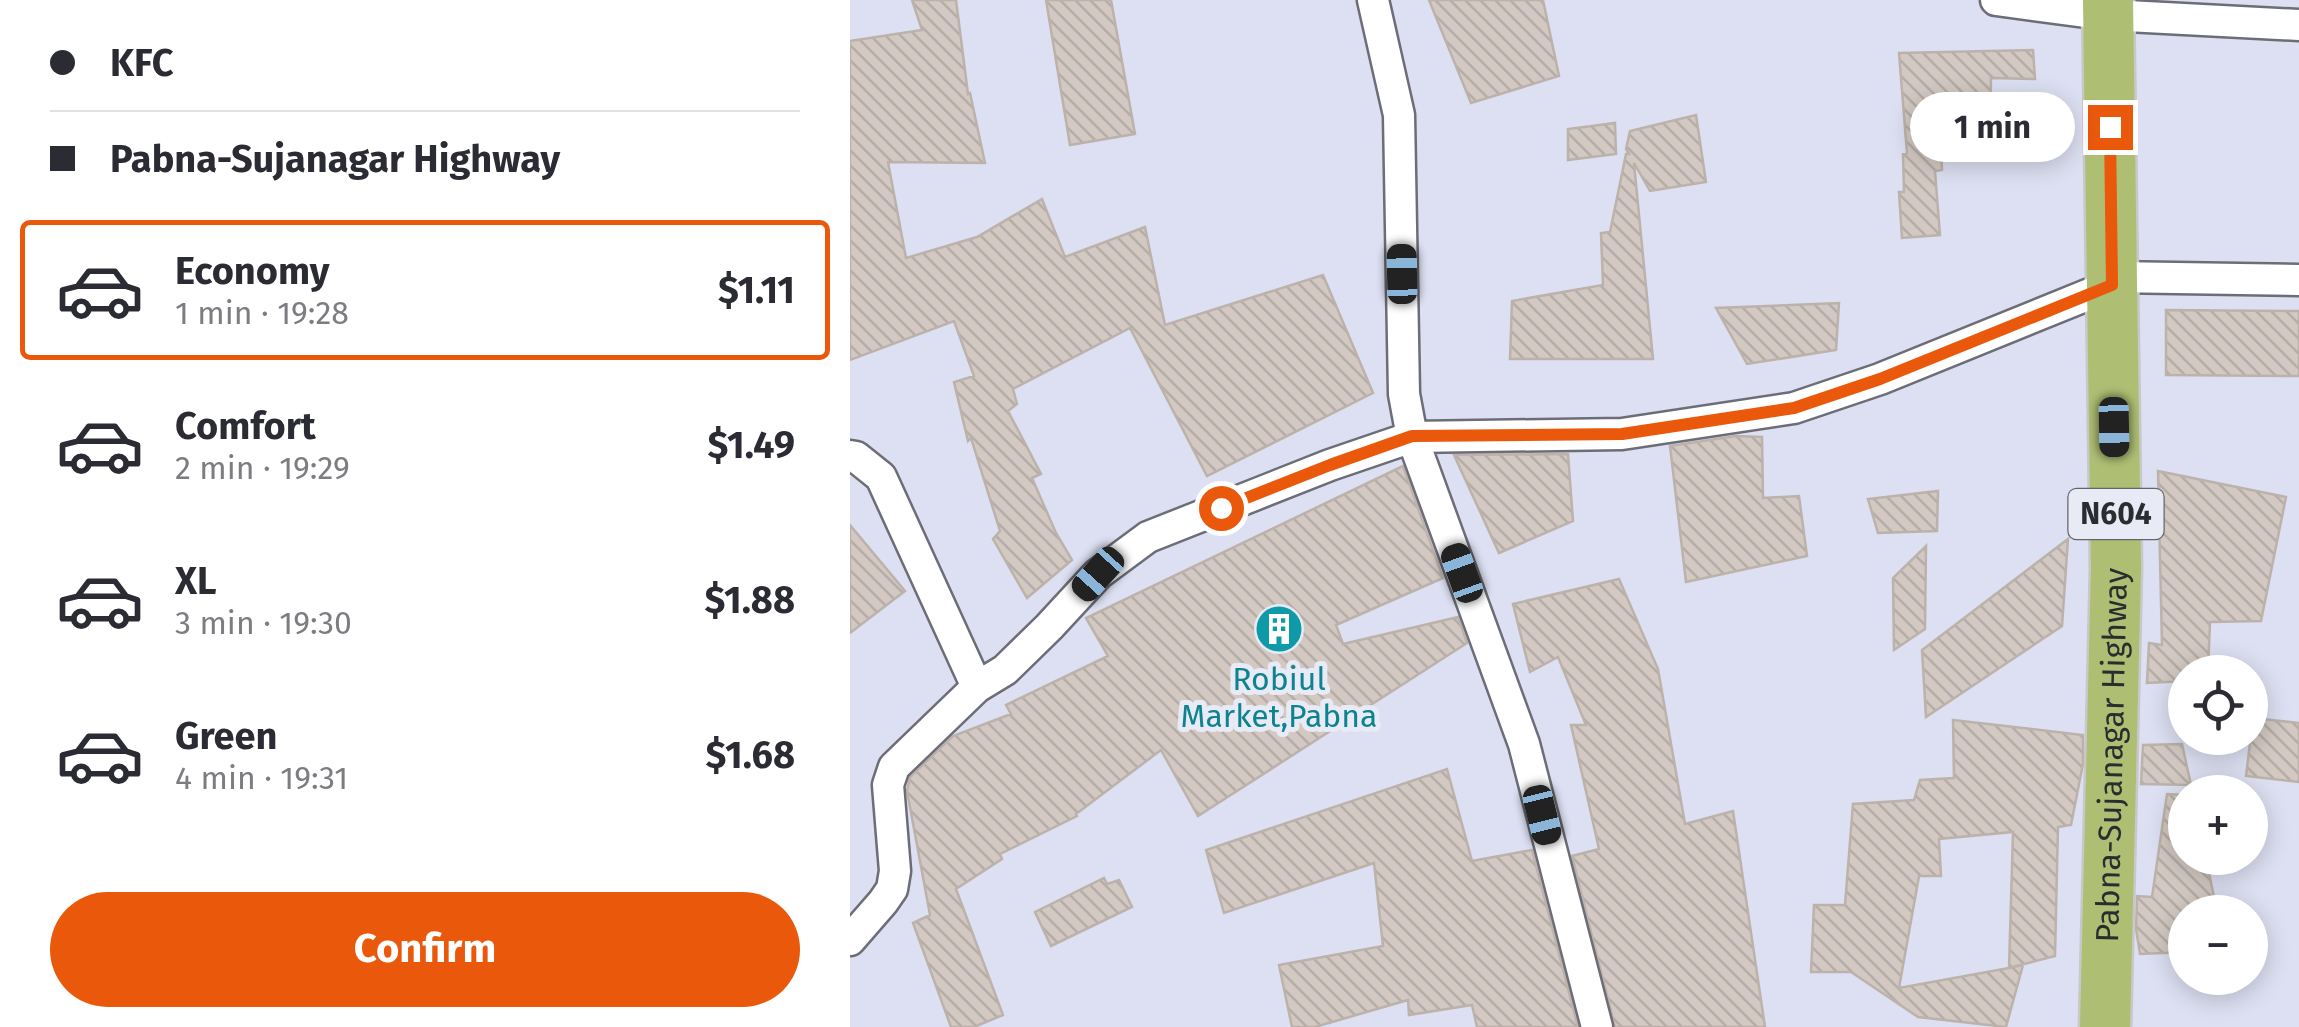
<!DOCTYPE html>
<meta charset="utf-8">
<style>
body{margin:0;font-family:"Fira Sans",sans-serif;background:#f7f7f7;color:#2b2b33;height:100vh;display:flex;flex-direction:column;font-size:38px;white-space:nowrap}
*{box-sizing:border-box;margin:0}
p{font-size:32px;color:#7c7c81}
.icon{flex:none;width:55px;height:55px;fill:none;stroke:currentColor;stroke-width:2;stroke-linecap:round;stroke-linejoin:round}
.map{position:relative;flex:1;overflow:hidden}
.drawer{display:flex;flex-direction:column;background:#fff;width:850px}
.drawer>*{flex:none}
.hud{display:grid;align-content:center;height:220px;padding:0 50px;background:#fff}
.buttons{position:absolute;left:1318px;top:655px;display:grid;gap:20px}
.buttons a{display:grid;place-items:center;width:100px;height:100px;border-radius:50%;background:#fff;box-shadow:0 5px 25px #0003;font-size:50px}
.end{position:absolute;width:45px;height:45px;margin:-22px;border:12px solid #ea580c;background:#fff;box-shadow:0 0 0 5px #fff}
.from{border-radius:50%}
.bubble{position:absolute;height:70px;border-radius:35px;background:#fff;box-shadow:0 5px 25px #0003;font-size:32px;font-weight:700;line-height:70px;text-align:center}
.car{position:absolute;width:30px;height:60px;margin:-30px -15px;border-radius:12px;box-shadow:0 0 8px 2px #0007;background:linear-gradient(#222 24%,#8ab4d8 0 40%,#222 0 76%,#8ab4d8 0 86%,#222 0)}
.hud b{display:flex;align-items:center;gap:35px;height:95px;font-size:38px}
.hud b+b{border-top:2px solid #e1e1e2}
.hud i{width:25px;height:25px;background:#2b2b33}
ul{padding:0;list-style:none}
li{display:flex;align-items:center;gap:30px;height:140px;margin:0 20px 15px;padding:0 30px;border:5px solid transparent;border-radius:10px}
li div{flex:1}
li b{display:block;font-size:38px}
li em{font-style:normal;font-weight:700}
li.current{border-color:#ea580c}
li>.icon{width:90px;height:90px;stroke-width:1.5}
.action{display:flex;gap:20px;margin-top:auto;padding:20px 50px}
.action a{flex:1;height:115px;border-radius:60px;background:#ea580c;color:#fff;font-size:40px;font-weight:700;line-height:115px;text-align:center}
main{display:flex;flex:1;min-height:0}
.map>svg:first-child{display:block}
.built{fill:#dde0f2;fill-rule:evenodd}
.building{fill:url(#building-back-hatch);stroke:#bcb2ab;stroke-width:2.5;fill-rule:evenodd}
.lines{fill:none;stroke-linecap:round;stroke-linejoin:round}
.minor-casing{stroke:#6c6d77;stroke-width:35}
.trunk-casing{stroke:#c8c8c9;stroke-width:55}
.minor{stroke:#fff;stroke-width:30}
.trunk{stroke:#aebe73;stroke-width:50}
.route{stroke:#ea580c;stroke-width:12}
.labels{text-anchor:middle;stroke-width:10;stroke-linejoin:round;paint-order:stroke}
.shield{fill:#e8eaf5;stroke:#64656b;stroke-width:2.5}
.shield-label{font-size:30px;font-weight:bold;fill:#2b2c30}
.culture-label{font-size:32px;fill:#0d838f;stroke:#e8eaf5}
.street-label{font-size:32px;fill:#2b2c30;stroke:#e8eaf5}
</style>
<main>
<section class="drawer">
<div class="hud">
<b><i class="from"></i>KFC</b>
<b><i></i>Pabna-Sujanagar Highway</b>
</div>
<ul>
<li class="current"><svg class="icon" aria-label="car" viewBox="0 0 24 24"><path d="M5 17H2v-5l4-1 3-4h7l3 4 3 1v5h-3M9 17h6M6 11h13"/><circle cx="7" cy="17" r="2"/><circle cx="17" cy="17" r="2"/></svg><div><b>Economy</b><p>1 min · 19:28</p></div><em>$1.11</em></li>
<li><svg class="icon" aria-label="car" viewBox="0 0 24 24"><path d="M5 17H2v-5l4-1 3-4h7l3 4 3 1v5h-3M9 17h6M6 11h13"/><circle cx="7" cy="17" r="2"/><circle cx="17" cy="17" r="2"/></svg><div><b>Comfort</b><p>2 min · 19:29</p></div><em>$1.49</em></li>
<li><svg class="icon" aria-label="car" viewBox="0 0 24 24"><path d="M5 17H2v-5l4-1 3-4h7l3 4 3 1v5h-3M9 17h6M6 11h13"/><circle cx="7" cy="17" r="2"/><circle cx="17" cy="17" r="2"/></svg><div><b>XL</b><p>3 min · 19:30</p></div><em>$1.88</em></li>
<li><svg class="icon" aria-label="car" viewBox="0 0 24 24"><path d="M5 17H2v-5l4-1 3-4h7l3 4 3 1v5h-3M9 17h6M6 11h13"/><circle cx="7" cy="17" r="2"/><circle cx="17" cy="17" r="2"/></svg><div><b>Green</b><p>4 min · 19:31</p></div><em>$1.68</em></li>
</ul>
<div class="action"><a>Confirm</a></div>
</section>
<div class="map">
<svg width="1449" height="1027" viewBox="0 0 1449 1027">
<defs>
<pattern id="building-back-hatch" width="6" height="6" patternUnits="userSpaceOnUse" patternTransform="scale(2.5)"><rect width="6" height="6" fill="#d3c9c2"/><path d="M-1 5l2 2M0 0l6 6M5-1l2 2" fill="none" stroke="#b5ada7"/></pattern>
</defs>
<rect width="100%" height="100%" fill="#e8eaf5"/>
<!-- built -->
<path class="built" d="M0 0H1449V1027H0ZM1335 672H1400V738H1335ZM1335 792H1400V858H1335ZM1335 912H1400V978H1335Z"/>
<!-- building -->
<path class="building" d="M62 0H106L118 94 120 93 135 163 38 162 56 258 127 237 192 199 215 257 295 227 315 325 473 275 523 393 357 476 280 328 163 389 167 404 158 411 191 474 182 478 206 533 222 560 177 598 143 539 150 531 121 438 118 441 104 382 124 376 104 321 0 360V41L72 30Z
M196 0H261L285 134 220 145Z
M579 0H693L709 76 621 103Z
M1183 50 1185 79 1141 78 1140 144 1091 146 1092 170 1085 171 1090 235 1052 238 1049 192H1054L1053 154 1057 153 1049 53Z
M846 115 856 182 800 191 784 163 803 359H660L662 301 753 285 751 233 760 232 776 154H779L776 149 780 131Z
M765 123 766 154 718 160V129Z
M989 303 986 350 897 364 866 308Z
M1316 310 1449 311V376L1316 375Z
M886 436 912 437 913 498 949 496 957 556 836 582 820 446Z
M718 454 723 521 649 553 604 455Z
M553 466 593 578 486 625 493 644 608 617 617 643 348 816 311 750 226 814 227 816 150 854 152 859 106 889 153 1015 124 1027H101L63 923 80 915 57 791 60 777 103 736 161 714 156 705 258 656 236 618Z
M1308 471 1436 497 1411 621 1360 622 1358 672H1335V681L1297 683 1299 643 1312 645Z
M1088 491 1087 531 1028 533 1018 499Z
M0 525 55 591 0 633Z
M1218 539 1212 626 1076 717 1072 650Z
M1076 546 1075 629 1044 650 1043 578Z
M769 579 808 669 835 824 883 811 915 1027H765L722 856 749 849 721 725H736L708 657 680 672 663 604Z
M1403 718 1449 723V782L1396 776Z
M1103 720 1233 735V764L1221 825 1208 827 1205 956 1159 968 1173 965 1156 1027 1068 1017 1001 972H961L964 905H995L1003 804 1064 800 1070 780 1104 778ZM1163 832 1159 968 1049 988 1069 876H1091L1089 839Z
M1332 744 1341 785 1291 784 1293 745Z
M597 769 622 861 682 850 728 1027H627L622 1005 559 1015 558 1000 465 1027H442L429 965 533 946 524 863 374 913 356 850Z
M1317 794 1335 795V858H1356L1367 912H1335V952L1290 954 1286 929 1287 896 1302 897Z
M254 878 257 884 269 880 282 907 201 946 185 912Z"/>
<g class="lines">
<!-- minor casing -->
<g class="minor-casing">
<path id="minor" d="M523 0 549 115 554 394 562 437 674 744 747 1027
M1146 0 1258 15 1449 25
M1262 277 1449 280
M0 456 6 457 31 477 127 687 155 670 199 627 248 574 298 537 480 465 562 437 772 434 944 408 1030 379 1262 285
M0 940 33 902 42 889 45 871 38 785 44 767 127 687"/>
</g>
<!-- trunk casing -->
<g class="trunk-casing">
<g id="trunk">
<path id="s1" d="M1255 1027 1266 568 1258 0"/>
</g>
</g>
<!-- minor -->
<use href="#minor" class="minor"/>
<!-- trunk -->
<use href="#trunk" class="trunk"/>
</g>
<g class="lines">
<!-- route -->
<path class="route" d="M371 508 480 465 562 436 772 434 944 408 1030 379 1262 285 1260 127"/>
</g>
<!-- icons -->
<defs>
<g id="building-disc" transform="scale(2.5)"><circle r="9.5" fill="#0f9aa8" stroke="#e8eaf5"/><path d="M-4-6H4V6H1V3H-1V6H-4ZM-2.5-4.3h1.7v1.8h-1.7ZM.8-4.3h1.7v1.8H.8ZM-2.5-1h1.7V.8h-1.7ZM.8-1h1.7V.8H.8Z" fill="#fff"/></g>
</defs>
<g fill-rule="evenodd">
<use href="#building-disc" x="429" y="629"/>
</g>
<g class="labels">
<!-- shield labels -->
<rect class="shield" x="1218.5" y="489" width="95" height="50" rx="8"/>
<g class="shield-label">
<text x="1266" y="524">N604</text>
</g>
<!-- culture labels -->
<g class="culture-label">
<text x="429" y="690">Robiul<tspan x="429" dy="37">Market,Pabna</tspan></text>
</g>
<!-- street labels -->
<g class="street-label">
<text dy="11" stroke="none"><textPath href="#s1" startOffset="272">Pabna-Sujanagar Highway</textPath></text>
</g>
</g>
</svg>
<div class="buttons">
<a><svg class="icon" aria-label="locate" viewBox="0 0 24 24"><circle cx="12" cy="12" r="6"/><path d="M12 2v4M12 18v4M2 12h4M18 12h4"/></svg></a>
<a>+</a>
<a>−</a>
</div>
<i class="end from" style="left:371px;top:508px"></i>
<i class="end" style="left:1260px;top:127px"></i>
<div class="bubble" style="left:1060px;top:92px;width:165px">1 min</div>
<i class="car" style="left:552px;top:274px;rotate:359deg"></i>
<i class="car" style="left:1264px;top:427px;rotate:179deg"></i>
<i class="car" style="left:612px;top:573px;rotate:340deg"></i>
<i class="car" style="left:248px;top:574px;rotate:222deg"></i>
<i class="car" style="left:692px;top:815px;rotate:166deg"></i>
</div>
</main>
